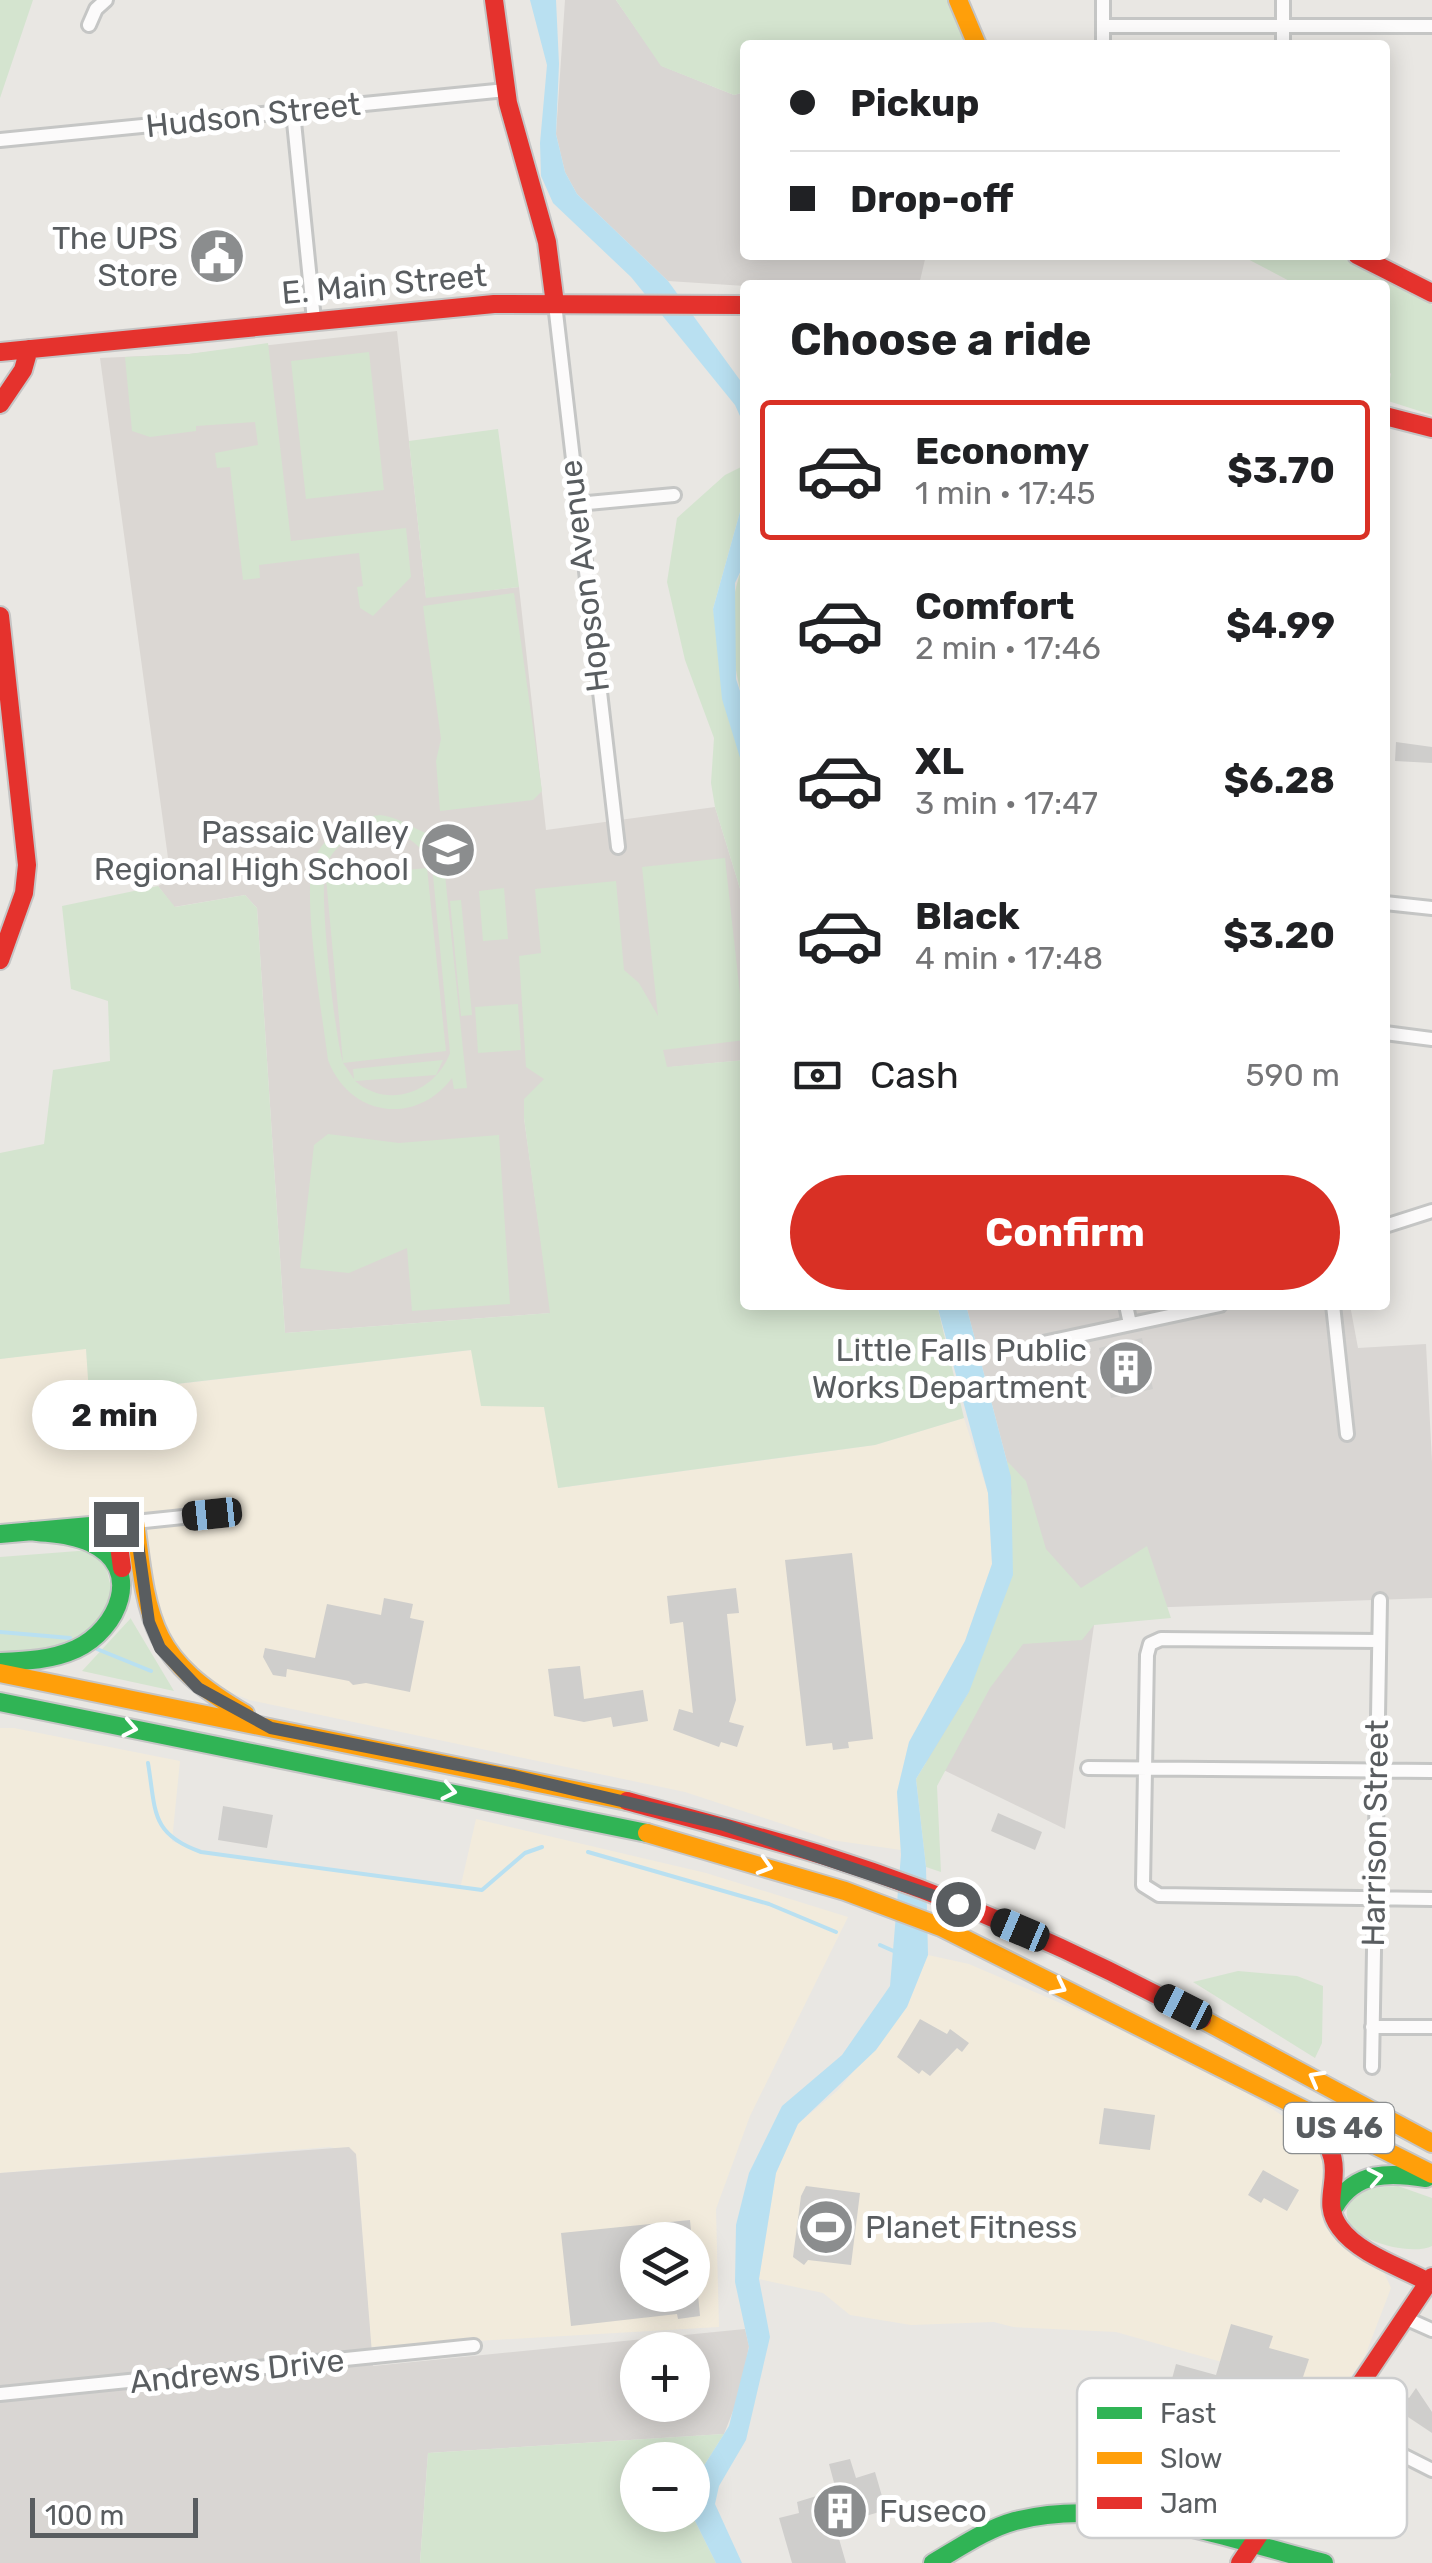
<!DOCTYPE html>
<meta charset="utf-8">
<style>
body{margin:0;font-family:Rubik,sans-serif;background:#f2f2f2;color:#202124;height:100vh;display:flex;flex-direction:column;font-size:38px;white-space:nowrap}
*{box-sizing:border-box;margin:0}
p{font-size:32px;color:#757577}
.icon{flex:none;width:55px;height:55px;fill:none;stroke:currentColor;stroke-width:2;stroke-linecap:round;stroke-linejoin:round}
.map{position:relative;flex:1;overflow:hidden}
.details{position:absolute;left:740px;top:280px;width:650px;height:1030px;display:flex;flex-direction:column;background:#fff;border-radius:10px;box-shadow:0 5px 25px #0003}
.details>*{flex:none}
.banner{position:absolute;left:740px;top:40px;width:650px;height:220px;border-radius:10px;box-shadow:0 5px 25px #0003;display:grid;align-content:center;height:220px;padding:0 50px;background:#fff}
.controls{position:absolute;left:620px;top:2222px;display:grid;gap:20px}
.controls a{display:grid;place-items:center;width:90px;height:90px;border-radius:50%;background:#fff;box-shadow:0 5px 25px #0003;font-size:50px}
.scale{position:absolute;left:30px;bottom:25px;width:168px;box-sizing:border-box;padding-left:10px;border:5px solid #595d60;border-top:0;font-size:28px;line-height:35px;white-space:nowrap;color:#595d60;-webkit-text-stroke:8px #fff;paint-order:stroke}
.end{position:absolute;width:45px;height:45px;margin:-22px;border:12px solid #595d60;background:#fff;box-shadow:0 0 0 5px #fff}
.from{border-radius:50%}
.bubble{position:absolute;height:70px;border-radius:35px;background:#fff;box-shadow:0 5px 25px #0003;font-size:32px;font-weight:700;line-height:70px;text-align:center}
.car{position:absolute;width:30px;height:60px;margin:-30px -15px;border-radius:12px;box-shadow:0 0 8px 2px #0007;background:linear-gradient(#222 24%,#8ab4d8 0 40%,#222 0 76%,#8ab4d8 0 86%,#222 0)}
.banner b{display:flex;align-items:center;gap:35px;height:95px;font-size:38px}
.banner b+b{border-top:2px solid #e0e0e0}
.banner i{width:25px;height:25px;background:#202124}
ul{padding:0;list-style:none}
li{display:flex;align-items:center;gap:30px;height:140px;margin:0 20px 15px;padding:0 30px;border:5px solid transparent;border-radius:10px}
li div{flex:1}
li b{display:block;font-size:38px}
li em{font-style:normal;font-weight:700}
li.current{border-color:#d93025}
li>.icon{width:90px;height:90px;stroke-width:1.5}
h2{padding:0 50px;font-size:45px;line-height:120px}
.pay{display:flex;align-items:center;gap:25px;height:110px;padding:0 50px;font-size:38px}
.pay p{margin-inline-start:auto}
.primary-button{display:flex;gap:20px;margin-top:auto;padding:20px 50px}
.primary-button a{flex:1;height:115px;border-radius:60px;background:#d93025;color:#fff;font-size:40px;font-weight:700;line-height:115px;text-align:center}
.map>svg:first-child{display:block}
.commercial{fill:#f2ebdc;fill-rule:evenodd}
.industrial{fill:#d9d6d3;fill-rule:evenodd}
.education{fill:#dbd7d3}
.green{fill:#d4e4cf;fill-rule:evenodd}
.water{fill:#b9e0f1}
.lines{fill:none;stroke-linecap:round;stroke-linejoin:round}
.stream{stroke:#b9e0f1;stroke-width:4}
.building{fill:#cfcecc}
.street-casing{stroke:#c5c6c5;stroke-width:18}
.fast-casing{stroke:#c5c5c5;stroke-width:22}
.slow-casing{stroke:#c5c5c5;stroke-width:22}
.jam-casing{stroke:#c5c5c5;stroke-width:22}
.street{stroke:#fcfbfb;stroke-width:12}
.fast{stroke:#30b455;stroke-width:18}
.slow{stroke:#ff9f0a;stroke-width:18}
.jam{stroke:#e5322d;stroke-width:18}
.oneway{stroke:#fff}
.route{stroke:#595d60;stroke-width:12}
.labels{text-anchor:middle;stroke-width:10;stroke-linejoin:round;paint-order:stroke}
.shield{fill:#fff;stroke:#8b8e90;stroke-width:2.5}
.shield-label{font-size:30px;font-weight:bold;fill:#595d60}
.street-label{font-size:32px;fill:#595d60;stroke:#fff}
.poi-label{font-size:32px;fill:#595d60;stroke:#fff;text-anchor:end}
.key{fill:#fff;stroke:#cdcecf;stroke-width:2.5}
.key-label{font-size:28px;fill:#595d60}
</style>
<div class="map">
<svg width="1432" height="2563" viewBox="0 0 1432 2563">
<rect width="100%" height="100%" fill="#e9e7e3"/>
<!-- commercial -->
<path class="commercial" d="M86 1348 90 1394 472 1350 544 1407 559 1488 875 1445 964 1418 988 1493 992 1564 965 1641 909 1742 897 1792 901 1850 831 1840 685 1792 249 1700 202 1680 153 1612 147 1550 136 1510 0 1524V1359Z
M0 1728H14L180 1761 172 1841 201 1852 460 1889 476 1819 706 1873 848 1917 750 2116 716 2209 719 2327 371 2347 356 2154 330 2147 0 2173ZM638 2240H692V2295H638Z
M928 1955 969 1964 1100 2020 1248 2093 1316 2138 1328 2157 1324 2225 1347 2247 1383 2270 1391 2288 1365 2356 1338 2395 1116 2332 1013 2327 994 2322 911 2325 850 2315 823 2293 759 2279 776 2173 798 2124 838 2090 907 2007Z"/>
<!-- industrial -->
<path class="industrial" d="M565 0H616L662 66 734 95 745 92V255H926L919 285 745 286 668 281 577 194 565 172 556 134Z
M966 1305H1350L1358 1348 1426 1344 1432 1462V1598L1113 1609 1094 1625 1065 1829 925 1761 969 1692 1011 1477Z
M349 2147 356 2154 373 2366 745 2329 749 2346 740 2393 724 2434 428 2453 420 2563H0V2173ZM638 2350H692V2405H638Z"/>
<!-- education -->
<path class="education" d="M397 331 426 597 519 587 546 830 715 807 745 905V1060L545 1079 524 1118 551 1313 285 1333 257 908 245 895 174 907 158 886 171 880 100 358 189 354Z"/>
<!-- green -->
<path class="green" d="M0 0H33L0 98Z
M616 0H953L967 38 951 45H745V92L734 95 661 66Z
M1240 255H1336L1421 296 1432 305V415L1385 400 1391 374 1385 367V285H1297Z
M268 343 291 541 406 528 411 577 373 616 360 608 357 587 363 586 359 553 259 565 260 578 243 580 230 467 217 468 215 453 258 445 255 422 196 426V431L150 437 132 431 125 357 189 354Z
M369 352 384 490 306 499 291 361Z
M498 429 519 587 426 598 409 441Z
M745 465V494L713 609 745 774V905L715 807 711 783 714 738 685 660 667 582 677 518 725 475Z
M745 562V706C731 665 725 601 745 562Z
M514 593 542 791 533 800 440 811 436 761 441 739 423 606Z
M380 815C405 818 423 837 441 836L467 1088 454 1089 452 1078C415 1127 349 1116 328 1060 323 1020 301 892 314 860 325 833 352 818 380 815ZM380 829C404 832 420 843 432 865L450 1053C435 1092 389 1110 355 1081L436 1075 443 1060 353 1069 354 1079 343 1063 446 1051 427 868 326 878 343 1062C335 1038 318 890 326 867 333 844 357 831 380 829Z
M725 858 745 1040 663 1050 667 1067 745 1060V1305H937L964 1418 875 1445 558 1488 544 1407 481 1406 471 1350 89 1394 86 1349 0 1359V1153L44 1144 53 1070 110 1061 108 1001 71 989 62 906 158 886 175 907 245 895 257 908 285 1333 550 1313 524 1118V1099L544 1079 526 1067 519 956 541 953 535 889 616 881 624 970 639 983 658 1016 642 867Z
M504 888 508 939 483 941 479 891Z
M461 900 472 1015 461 1016 450 901Z
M518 1004 521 1050 478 1053 475 1007Z
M328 1134 399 1143 499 1135 510 1304 412 1311 407 1248 349 1273 300 1268 314 1145Z
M1007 1461 1026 1481 1046 1549 1081 1588 1147 1546 1171 1618 1094 1625 1082 1640 1023 1644 990 1688 937 1786 941 1872 926 1867 916 1779 969 1692 1012 1492Z
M91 1550 104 1559 116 1608 70 1645 0 1655V1557Z
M131 1618V1619L174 1691 82 1671Z
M1238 1971 1297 1976 1323 1986 1322 2043 1315 2058 1193 1982Z
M1398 2186 1432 2198V2246C1411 2257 1342 2240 1347 2210 1348 2204 1356 2194 1359 2189Z
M724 2434 693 2483 692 2460H638V2515H692L716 2563H420L428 2453Z"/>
<!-- water -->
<path class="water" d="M530 0H556L559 64 556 134 565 172 577 194 668 281 745 387V427L735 405 631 277 553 203 541 176 540 143 547 65Z
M745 494V562L735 583 736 679 745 706V774L722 699 713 609Z
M937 1305H966L1011 1477 1013 1575 969 1692 916 1779 926 1867 928 1955 907 2007 876 2050 798 2124 776 2173 759 2279 770 2337 746 2440 719 2486 715 2504 742 2563H716L692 2515 693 2483 729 2426 749 2347 735 2282 736 2225 749 2173 782 2106 842 2055 890 1986 901 1855 897 1792 909 1742 965 1641 992 1564 988 1493Z"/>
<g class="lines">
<!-- stream -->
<path class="stream" d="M0 1632 70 1638
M97 1649 151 1671
M148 1763C156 1811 150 1834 201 1852L482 1890 525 1853 542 1847
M588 1852 769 1904 836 1932
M880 1945 898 1953"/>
</g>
<!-- building -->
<path class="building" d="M1396 742 1432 747V763L1395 761Z
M1142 1338 1153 1389 1111 1398 1099 1348Z
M852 1553 873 1739 848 1742 849 1748 833 1750 832 1743 806 1746 785 1560Z
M736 1588 739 1613 727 1614 736 1700 729 1722 744 1726 737 1747 721 1742 719 1747 673 1730 679 1709 693 1713 683 1622 670 1624 667 1596Z
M384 1598 413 1604 410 1618 424 1621 410 1692 366 1683 353 1685 349 1681 287 1669 286 1677 273 1675 263 1657 265 1648 315 1658 327 1604 381 1615Z
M580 1666 584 1699 643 1690 648 1721 613 1727 611 1717 584 1722 554 1716 548 1669Z
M223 1806 273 1815 267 1848 218 1840Z
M998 1813 1042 1832 1035 1850 991 1831Z
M920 2019 947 2034 950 2029 969 2043 962 2052 957 2048 930 2076 922 2070 919 2074 897 2057Z
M1104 2108 1155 2115 1150 2150 1099 2144Z
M1263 2170 1299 2190 1287 2211 1264 2198 1261 2203 1248 2195Z
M806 2186 860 2193 851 2265 808 2260 804 2265 793 2257 801 2196Z
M690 2220 692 2240H638V2295H698L700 2316 678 2319 677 2314 571 2326 561 2233Z
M1231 2324 1273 2336 1269 2348 1309 2359 1301 2383 1287 2379 1254 2486 1239 2482 1237 2498 1209 2494 1210 2486 1148 2468 1176 2364 1216 2375Z
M1387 2383 1409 2398 1416 2388 1432 2412V2433L1378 2397Z
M850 2459 856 2478 875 2472 886 2510 835 2525 846 2563H792L779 2518 799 2513 797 2502 836 2490 829 2464Z"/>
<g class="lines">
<!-- street casing -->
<g class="street-casing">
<path id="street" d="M89 25 96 9 106 0
M1103 26H1432
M1103 45V0
M1283 45V0
M293 112 314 320
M0 140 506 90
M555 304 618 847
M577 504 674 495
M1385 903 1432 908
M1385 1033 1432 1039
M1385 1226 1432 1211
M1126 1305 1130 1324
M1333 1305 1347 1434
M1043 1343 1220 1305
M135 1522 212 1514
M1379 1641 1161 1639 1150 1644 1147 1655 1143 1885 1159 1895 1432 1899
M1088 1768 1432 1771
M1372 2027H1432
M1372 2067 1380 1600
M1405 2318 1432 2330
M0 2394 474 2346
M1335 2421 1432 2470"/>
</g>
<!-- fast casing -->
<g class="fast-casing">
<path id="fast" d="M0 1534 124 1523
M0 1662C26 1661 52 1660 76 1649 118 1630 145 1568 91 1543 73 1534 51 1534 31 1531
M0 1702 647 1833
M1335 2206C1355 2171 1390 2172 1426 2178
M933 2563C959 2548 986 2529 1015 2521 1114 2495 1228 2539 1324 2563"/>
</g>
<!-- slow casing -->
<g class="slow-casing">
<path id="slow" d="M958 0 977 45
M135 1522C148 1625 151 1659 245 1714
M0 1673 627 1801
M647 1833 845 1891 941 1927 1432 2174
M1202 2019 1432 2143"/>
</g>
<!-- jam casing -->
<g class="jam-casing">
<path id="jam" d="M494 0 508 103 547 242 555 304
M1357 255 1432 293
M0 352 494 304 745 305
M0 404 23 370 29 349
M1385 416 1432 428
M0 616 27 865 24 893 0 960
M116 1523 122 1568
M627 1801C693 1819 760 1836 825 1856 955 1897 1083 1954 1202 2019
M1309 2120C1359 2171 1314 2193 1340 2228 1359 2254 1401 2267 1428 2282
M1240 2563 1432 2277"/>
</g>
<!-- street -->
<use href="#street" class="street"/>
<!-- fast -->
<use href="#fast" class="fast"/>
<!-- slow -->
<use href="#slow" class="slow"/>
<!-- jam -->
<use href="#jam" class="jam"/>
</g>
<!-- one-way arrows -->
<defs><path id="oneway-chevron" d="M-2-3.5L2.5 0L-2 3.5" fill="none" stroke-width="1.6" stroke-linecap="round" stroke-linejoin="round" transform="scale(2.5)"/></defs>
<g class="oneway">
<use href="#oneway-chevron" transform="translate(130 1728) rotate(11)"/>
<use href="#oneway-chevron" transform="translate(449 1791) rotate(11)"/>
<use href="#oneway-chevron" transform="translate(765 1866) rotate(17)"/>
<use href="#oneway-chevron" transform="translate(1059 1987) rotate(27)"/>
<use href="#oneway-chevron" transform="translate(1316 2078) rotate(-151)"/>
<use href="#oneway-chevron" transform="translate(1375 2177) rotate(-11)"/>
</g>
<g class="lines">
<!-- route -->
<path class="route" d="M116 1524 135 1522 149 1622 160 1648 198 1688 271 1728 514 1776 724 1825 958 1904"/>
</g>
<!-- icons -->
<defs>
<g id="civic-disc" transform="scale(2.875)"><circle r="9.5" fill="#8b8d8e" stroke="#fff"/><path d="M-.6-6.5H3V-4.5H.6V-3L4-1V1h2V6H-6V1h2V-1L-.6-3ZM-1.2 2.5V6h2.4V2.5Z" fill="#fff"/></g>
<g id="school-disc" transform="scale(2.875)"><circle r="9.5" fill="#8b8d8e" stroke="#fff"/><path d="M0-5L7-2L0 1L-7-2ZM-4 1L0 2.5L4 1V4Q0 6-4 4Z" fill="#fff"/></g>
<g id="building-disc" transform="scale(2.875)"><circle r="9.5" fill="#8b8d8e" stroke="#fff"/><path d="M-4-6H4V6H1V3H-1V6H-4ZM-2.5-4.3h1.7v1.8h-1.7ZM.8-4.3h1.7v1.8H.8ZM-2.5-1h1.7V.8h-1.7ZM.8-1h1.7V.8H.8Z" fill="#fff"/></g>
<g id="stadium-disc" transform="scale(2.875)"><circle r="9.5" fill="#8b8d8e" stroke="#fff"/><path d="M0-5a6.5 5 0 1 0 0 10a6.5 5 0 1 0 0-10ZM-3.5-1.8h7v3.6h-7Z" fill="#fff"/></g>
</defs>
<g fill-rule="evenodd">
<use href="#civic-disc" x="217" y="256"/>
<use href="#school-disc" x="448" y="850"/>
<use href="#building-disc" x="1126" y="1368"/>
<use href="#stadium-disc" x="826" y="2227"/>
<use href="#building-disc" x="840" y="2511"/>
</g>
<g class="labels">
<!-- shield labels -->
<rect class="shield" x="1284" y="2103" width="110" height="50" rx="8"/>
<g class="shield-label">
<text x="1339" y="2138">US 46</text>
</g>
<!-- street labels -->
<g class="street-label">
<text transform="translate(253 115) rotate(-6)" y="11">Hudson Street</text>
<text transform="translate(384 284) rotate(-5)" y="11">E. Main Street</text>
<text transform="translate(584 576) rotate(-97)" y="11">Hopson Avenue</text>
<text transform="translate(1375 1833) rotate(-89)" y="11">Harrison Street</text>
<text transform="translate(237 2371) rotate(-6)" y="11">Andrews Drive</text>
</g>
<!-- poi labels -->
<g class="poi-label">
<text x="178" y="249">The UPS<tspan x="178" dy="37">Store</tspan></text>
<text x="409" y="843">Passaic Valley<tspan x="409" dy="37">Regional High School</tspan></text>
<text x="1087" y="1361">Little Falls Public<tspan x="1087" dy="37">Works Department</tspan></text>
<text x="865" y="2238" text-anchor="start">Planet Fitness</text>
<text x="879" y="2522" text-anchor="start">Fuseco</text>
</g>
</g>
<!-- legend -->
<rect x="1077" y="2378" width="330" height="160" rx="15" class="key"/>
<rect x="1097" y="2407" width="45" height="12" fill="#30b455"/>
<rect x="1097" y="2452" width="45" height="12" fill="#ff9f0a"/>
<rect x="1097" y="2497" width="45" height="12" fill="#e5322d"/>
<g class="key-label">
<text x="1160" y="2423">Fast</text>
<text x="1160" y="2468">Slow</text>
<text x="1160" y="2513">Jam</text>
</g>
</svg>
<div class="controls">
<a><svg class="icon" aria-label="layers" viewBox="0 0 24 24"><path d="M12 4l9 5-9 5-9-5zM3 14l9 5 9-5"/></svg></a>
<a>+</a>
<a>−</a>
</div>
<div class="scale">100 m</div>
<i class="end from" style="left:958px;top:1904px"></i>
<i class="end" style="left:116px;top:1524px"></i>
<div class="bubble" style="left:32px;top:1380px;width:165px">2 min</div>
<i class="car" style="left:212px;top:1514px;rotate:264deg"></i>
<i class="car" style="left:1020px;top:1930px;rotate:293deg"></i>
<i class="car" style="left:1183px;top:2007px;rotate:297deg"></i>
<div class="banner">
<b><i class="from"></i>Pickup</b>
<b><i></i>Drop-off</b>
</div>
<section class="details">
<h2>Choose a ride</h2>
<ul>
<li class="current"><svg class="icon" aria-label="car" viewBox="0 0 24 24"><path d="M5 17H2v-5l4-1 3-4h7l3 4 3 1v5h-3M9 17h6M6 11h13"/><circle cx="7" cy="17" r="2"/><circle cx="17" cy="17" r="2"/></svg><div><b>Economy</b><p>1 min · 17:45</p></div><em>$3.70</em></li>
<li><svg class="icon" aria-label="car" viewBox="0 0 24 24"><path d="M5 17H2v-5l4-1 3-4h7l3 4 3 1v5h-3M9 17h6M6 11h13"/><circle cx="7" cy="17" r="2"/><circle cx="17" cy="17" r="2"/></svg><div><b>Comfort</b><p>2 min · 17:46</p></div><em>$4.99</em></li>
<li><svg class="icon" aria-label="car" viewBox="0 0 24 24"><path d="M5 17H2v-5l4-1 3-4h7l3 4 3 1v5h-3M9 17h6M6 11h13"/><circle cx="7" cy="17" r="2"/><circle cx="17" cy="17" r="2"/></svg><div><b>XL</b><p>3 min · 17:47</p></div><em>$6.28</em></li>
<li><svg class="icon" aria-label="car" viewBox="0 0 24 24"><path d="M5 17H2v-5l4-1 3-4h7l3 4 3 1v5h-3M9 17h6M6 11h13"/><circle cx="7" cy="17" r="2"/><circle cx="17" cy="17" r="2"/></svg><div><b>Black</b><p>4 min · 17:48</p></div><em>$3.20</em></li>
</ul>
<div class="pay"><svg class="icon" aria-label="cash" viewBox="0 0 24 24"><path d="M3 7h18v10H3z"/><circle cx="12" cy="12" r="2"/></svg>Cash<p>590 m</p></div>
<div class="primary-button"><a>Confirm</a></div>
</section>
</div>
